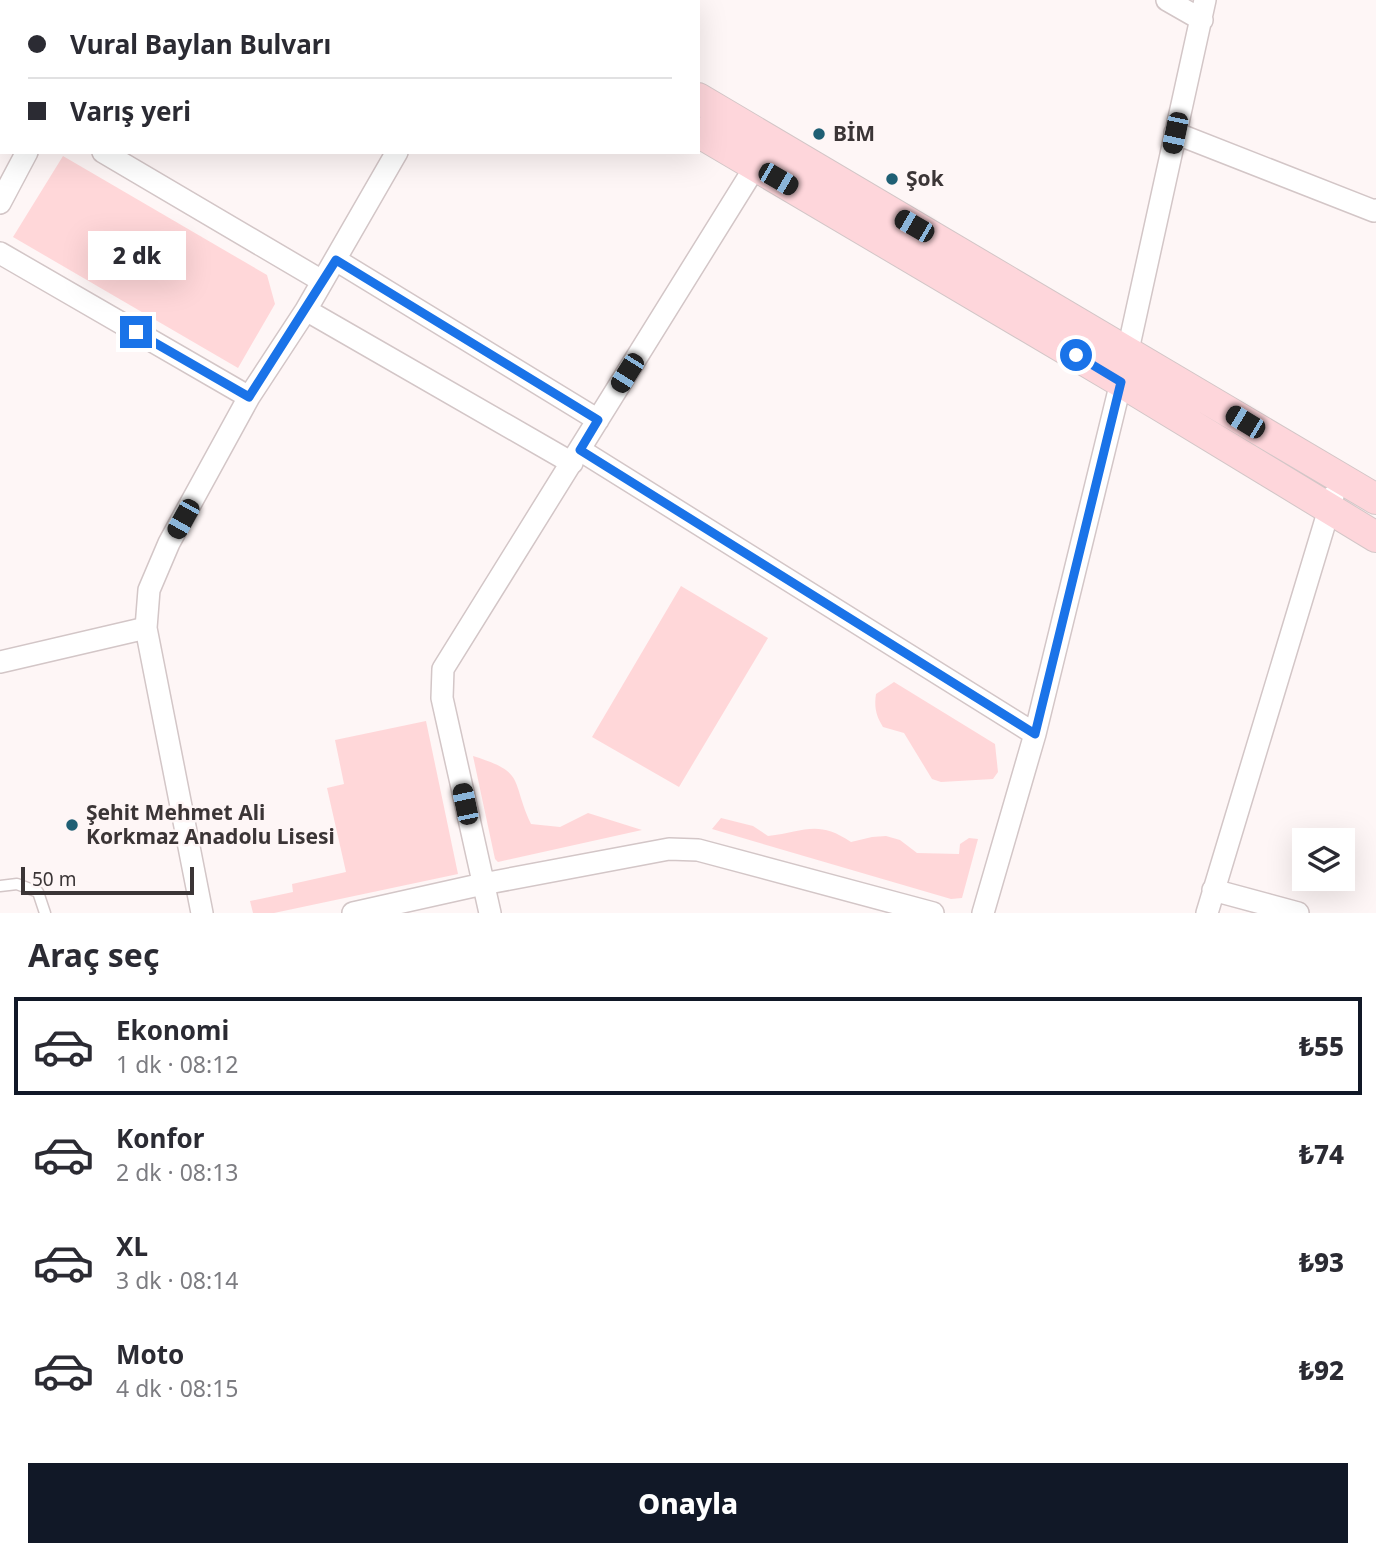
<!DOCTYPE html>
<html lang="tr">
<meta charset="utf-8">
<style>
body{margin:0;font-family:"Noto Sans",sans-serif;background:#f2f2f3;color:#2b2b33;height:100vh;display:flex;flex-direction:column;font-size:26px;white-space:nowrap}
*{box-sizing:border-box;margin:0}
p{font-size:23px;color:#7c7c81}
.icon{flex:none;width:38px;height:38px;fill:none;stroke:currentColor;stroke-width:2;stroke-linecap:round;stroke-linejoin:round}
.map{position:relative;height:913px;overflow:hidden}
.panel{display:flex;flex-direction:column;background:#fff;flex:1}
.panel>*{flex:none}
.hud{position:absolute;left:0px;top:0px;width:700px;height:154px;box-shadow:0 7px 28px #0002;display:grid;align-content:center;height:154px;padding:0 28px;background:#fff}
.buttons{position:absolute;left:1292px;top:828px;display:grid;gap:14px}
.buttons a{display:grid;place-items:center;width:63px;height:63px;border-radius:0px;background:#fff;box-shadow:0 7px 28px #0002;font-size:35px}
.scale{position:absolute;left:21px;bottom:18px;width:173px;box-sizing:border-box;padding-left:7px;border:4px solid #3b3536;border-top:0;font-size:19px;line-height:24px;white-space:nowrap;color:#3b3536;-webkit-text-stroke:5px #fef6f6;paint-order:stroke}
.end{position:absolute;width:32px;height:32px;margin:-16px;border:9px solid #1a73e8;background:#fff;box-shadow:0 0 0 4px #fff}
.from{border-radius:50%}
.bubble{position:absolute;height:49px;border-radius:0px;background:#fff;box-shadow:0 7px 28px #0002;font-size:23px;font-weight:800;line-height:49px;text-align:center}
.car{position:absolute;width:21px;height:42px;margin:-21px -10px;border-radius:9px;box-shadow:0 0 5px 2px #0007;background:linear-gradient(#222 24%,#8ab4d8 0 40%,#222 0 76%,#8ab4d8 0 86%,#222 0)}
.hud b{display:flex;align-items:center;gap:24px;height:66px;font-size:26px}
.hud b+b{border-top:2px solid #e1e1e2}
.hud i{width:18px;height:18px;background:#2b2b33}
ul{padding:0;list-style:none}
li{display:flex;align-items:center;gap:21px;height:98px;margin:0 14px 10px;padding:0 14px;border:4px solid transparent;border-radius:0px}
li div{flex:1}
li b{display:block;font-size:26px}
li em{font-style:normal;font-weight:800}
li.current{border-color:#111827}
li>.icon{width:63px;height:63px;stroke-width:1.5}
h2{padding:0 28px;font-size:32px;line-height:84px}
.action{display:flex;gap:14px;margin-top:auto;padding:14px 28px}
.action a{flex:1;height:80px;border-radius:0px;background:#111827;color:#fff;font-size:28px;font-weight:800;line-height:80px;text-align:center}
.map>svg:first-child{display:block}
.green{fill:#ffd7d9}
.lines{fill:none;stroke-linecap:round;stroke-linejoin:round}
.lane-casing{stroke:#d3c6c7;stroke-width:13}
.street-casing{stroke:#d3c6c7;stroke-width:24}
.secondary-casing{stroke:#d3c6c7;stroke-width:32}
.lane{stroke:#fff;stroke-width:10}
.street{stroke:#fff;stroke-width:21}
.secondary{stroke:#fed6db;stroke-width:30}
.route{stroke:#1a73e8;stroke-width:9}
.poi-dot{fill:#1f5f74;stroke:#fef6f6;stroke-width:2.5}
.labels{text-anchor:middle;stroke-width:5;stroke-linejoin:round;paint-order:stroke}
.poi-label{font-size:21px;font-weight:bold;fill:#3b3536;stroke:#fef6f6;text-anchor:start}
</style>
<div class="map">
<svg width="1376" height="913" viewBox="0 0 1376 913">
<rect width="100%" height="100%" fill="#fef6f6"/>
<!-- green -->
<path class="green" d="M63 156 267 275 275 304 238 368 13 237Z
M681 586 768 638 679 787 592 737Z
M894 682 995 744 998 772 993 779 941 782 932 779 904 733 883 727C876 716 874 707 876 694Z
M426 721 458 874 274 913H253L250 901 293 892 292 884 346 872 327 788 344 784 335 740Z
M473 756C527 773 510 779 531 824L560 827 588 813 642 830 498 862 495 859Z
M721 818 753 826 768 836C804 832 817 819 851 842L872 837 886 836 900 840 917 853 959 854 960 844 969 838 978 839 962 898 951 899 712 829Z"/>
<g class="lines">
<!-- lane casing -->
<g class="lane-casing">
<path id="lane" d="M0 886 17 884 38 892 45 913"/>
</g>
<!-- street casing -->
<g class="street-casing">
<path id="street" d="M1167 0 1202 20
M0 92 2 93
M1175 133 1374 211 1376 210
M103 152 322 281
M0 203 27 152
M0 253 249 397
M336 260 598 420
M306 310 572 463
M580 450 1035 734
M0 662 146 628
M1213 890 1298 913
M202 913 146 628 149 590 169 543 249 397 306 310 397 152
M353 913 483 884 669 849 698 850 933 913
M490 913 442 698 443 669 763 154
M983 913 1035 734 1121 382 1205 0
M1207 913 1333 496"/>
</g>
<!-- secondary casing -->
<g class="secondary-casing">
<path id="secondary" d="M477 0 480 2
M532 0 535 2
M698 98 1376 499
M698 132 1121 382 1376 537"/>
</g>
<!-- lane -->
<use href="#lane" class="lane"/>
<!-- street -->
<use href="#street" class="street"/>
<!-- secondary -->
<use href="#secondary" class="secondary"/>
</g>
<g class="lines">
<!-- route -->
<path class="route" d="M136 332 249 397 336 260 598 420 580 450 1035 734 1121 382 1076 355"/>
</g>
<!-- markers -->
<g class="poi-dot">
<circle cx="819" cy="134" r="7"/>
<circle cx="892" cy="179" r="7"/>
<circle cx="72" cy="825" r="7"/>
</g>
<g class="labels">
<!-- poi labels -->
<g class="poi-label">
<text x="833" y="141">BİM</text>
<text x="906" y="186">Şok</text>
<text x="86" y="820">Şehit Mehmet Ali<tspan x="86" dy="24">Korkmaz Anadolu Lisesi</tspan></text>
</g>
</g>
</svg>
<div class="buttons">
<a><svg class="icon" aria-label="layers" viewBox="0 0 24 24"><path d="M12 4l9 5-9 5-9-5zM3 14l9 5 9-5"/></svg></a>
</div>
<div class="scale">50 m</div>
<i class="end from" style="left:1076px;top:355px"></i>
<i class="end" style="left:136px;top:332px"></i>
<div class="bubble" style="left:88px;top:231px;width:98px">2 dk</div>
<i class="car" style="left:1175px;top:133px;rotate:192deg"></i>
<i class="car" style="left:778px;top:179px;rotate:120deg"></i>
<i class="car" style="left:914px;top:226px;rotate:300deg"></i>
<i class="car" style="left:627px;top:373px;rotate:212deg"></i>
<i class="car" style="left:1245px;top:422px;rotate:301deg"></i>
<i class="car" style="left:183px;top:519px;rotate:209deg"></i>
<i class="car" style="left:465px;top:804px;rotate:348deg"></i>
<div class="hud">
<b><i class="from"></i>Vural Baylan Bulvarı</b>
<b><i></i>Varış yeri</b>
</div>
</div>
<section class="panel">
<h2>Araç seç</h2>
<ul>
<li class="current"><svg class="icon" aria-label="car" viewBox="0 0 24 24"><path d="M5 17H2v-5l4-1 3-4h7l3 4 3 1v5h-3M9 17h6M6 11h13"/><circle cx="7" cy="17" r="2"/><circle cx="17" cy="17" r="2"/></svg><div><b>Ekonomi</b><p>1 dk · 08:12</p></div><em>₺55</em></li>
<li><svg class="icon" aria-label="car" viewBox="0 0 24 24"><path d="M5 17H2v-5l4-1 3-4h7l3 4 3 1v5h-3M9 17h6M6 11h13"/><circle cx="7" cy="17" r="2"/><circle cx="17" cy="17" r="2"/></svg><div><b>Konfor</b><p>2 dk · 08:13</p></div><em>₺74</em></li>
<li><svg class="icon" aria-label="car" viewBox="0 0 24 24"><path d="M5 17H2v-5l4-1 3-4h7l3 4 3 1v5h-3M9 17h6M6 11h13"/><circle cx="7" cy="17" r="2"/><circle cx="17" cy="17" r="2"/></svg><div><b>XL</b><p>3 dk · 08:14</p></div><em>₺93</em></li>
<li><svg class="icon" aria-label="car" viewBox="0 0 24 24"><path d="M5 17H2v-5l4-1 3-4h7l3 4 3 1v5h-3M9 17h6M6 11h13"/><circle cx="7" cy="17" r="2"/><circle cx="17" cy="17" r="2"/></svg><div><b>Moto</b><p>4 dk · 08:15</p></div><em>₺92</em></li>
</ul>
<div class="action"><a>Onayla</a></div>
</section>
